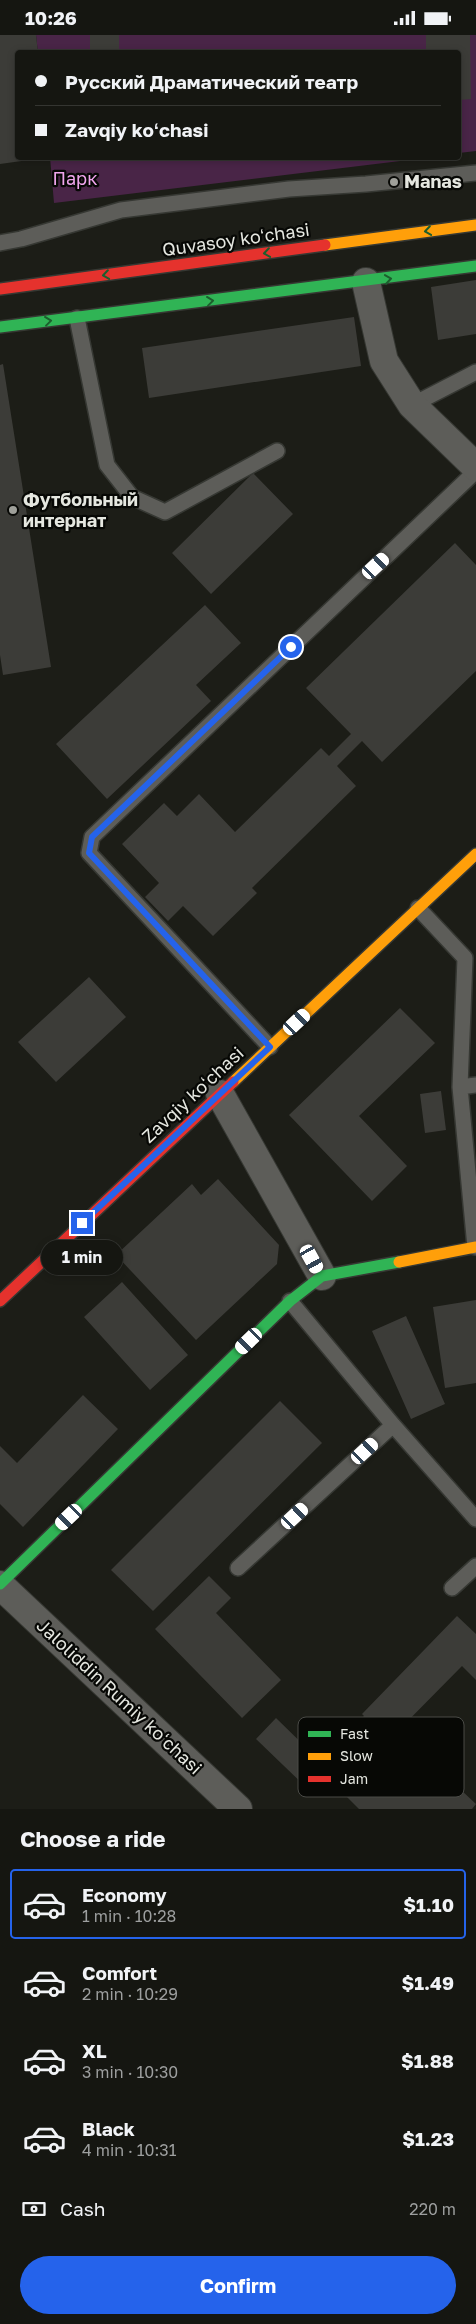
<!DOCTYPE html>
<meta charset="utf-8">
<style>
body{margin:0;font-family:"Golos Text",sans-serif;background:#1e1f1a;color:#f1f3f6;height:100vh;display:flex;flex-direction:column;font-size:19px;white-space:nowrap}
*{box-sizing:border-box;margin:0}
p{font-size:16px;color:#9d9f9f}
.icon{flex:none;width:28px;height:28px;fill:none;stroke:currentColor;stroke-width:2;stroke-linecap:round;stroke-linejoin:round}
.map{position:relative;height:1774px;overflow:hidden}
.panel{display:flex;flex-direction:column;background:#151611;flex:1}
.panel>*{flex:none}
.guide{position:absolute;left:15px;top:15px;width:446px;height:110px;border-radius:5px;box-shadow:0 2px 8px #0003,0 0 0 1px #343531;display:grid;align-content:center;height:110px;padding:0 20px;background:#151611}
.end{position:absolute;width:22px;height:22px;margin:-11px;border:6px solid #2563eb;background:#fff;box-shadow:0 0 0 2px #fff}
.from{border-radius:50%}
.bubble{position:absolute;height:35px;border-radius:18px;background:#151611;box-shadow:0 2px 8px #0003,0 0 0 1px #343531;font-size:16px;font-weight:700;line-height:35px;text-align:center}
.car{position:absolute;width:15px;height:30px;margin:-15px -8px;border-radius:6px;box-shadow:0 0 4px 1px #0007;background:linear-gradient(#fff 24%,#345 0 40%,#fff 0 76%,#345 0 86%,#fff 0)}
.guide b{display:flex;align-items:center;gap:18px;height:48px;font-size:19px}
.guide b+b{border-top:1px solid #343531}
.guide i{width:12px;height:12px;background:#f1f3f6}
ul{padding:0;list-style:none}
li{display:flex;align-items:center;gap:15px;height:70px;margin:0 10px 8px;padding:0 10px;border:2px solid transparent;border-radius:5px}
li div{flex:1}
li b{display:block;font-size:19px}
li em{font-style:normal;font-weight:700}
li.on{border-color:#2563eb}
li>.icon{width:45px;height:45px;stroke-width:1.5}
h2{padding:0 20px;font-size:22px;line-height:60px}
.pay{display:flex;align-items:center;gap:12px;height:55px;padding:0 20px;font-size:19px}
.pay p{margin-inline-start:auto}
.button{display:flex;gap:10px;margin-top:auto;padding:10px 20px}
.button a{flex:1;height:58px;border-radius:30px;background:#2563eb;color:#fff;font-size:20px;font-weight:700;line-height:58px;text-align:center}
.status{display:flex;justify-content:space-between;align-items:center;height:35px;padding:0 25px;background:#151611;direction:ltr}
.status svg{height:14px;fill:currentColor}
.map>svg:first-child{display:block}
.green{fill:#492547}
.building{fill:#3c3c38}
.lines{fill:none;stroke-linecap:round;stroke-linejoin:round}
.lane-casing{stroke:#363833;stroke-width:18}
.street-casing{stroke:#363833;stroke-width:30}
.fast-casing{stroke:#363833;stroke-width:14}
.slow-casing{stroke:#363833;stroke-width:14}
.jam-casing{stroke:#363833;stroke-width:14}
.lane{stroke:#5d5d59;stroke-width:15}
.street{stroke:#5d5d59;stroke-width:28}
.fast{stroke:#30b455;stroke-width:11}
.slow{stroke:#ff9f0a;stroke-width:11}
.jam{stroke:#e5322d;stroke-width:11}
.oneway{stroke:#1c5e2d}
.route{stroke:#2563eb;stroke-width:6}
.poi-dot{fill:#9fa09a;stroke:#070805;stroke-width:2}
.labels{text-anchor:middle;stroke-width:4.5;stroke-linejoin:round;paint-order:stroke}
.park-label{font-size:18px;fill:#f0a5ed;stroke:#070805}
.poi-label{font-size:18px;font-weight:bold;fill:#e5e7e0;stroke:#070805;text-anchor:start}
.street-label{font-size:18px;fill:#e5e7e0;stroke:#070805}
.key{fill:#070805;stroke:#4a4b47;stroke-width:1}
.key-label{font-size:14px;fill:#e5e7e0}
</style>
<div class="status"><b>10:26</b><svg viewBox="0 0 49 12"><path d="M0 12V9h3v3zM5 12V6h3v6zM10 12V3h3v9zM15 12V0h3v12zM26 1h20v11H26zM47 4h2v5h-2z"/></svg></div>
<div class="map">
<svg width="476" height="1774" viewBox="0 0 476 1774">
<rect width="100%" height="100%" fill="#1c1d17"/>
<!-- green -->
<path class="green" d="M36 0H476V116L459 118V18H38Z
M50 122H425V123L54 168Z"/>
<!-- building -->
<path class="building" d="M0 0H36L38 18H18V122L36 124 0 129Z
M90 0H119V18H90Z
M426 0H470L471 64 459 65V18H426Z
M476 245V299L438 305 431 252Z
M354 282 361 331 149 363 142 313Z
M3 329 51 632 3 640 0 620V330Z
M253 438 293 479 211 559 172 518Z
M455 508 476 530V636L382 727 362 706 337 731 356 751 252 853 257 858 213 901 183 871 168 886 145 862 159 848 122 809 164 768 177 781 199 759 235 797 321 713 329 721 351 699 306 653Z
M205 570 241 608 196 650 211 666 107 764 56 709Z
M89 942 126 982 56 1047 18 1007Z
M400 973 435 1008 359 1081 407 1131 372 1166 289 1080Z
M441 1056 446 1095 425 1098 420 1059Z
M218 1144 279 1210 277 1229 196 1305 116 1220 192 1149 201 1160Z
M122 1247 188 1320 150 1355 84 1282Z
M476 1265V1348L445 1353 433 1272Z
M406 1281 445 1369 411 1384 372 1296Z
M83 1360 118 1394 23 1492 0 1469V1411L17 1428Z
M280 1366 322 1408 153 1576 111 1535Z
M209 1541 231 1563 216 1578 281 1645 242 1683 155 1594Z
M457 1581 476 1599V1645L462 1631 389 1705 392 1708 342 1759 324 1741 310 1756 256 1704 276 1683 320 1726 364 1681 362 1679Z
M400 1706 425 1731 417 1739 429 1751 437 1742 456 1760 461 1755 476 1769 472 1774H359L346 1761Z"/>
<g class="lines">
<!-- lane casing -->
<g class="lane-casing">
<path id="lane" d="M0 208 21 204 121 175 289 154 366 149 476 138
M77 283 107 430 132 462 165 477 277 416
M412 370 476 337
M418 873 465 923 460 1052 475 1212
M270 1012 89 818 92 802 476 436
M460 1052 476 1050
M290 1266 393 1390 476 1484
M238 1533 393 1390
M452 1553 476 1531"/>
</g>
<!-- street casing -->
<g class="street-casing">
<path id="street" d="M366 247 384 326 412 370 476 432
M220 1059 322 1241
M0 1550 238 1774"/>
</g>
<!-- fast casing -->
<g class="fast-casing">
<path id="fast" d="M0 292 476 231
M0 1549 290 1266 322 1241 399 1227"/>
</g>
<!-- slow casing -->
<g class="slow-casing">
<path id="slow" d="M325 210 476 190
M233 1047 476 819
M399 1227 476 1212"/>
</g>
<!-- jam casing -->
<g class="jam-casing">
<path id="jam" d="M0 254 325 210
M0 1266 233 1047"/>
</g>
<!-- lane -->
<use href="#lane" class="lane"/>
<!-- street -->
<use href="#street" class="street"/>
<!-- fast -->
<use href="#fast" class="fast"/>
<!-- slow -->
<use href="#slow" class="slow"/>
<!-- jam -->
<use href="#jam" class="jam"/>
</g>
<!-- one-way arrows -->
<defs><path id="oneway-chevron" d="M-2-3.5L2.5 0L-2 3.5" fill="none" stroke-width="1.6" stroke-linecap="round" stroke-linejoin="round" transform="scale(1.25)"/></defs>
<g class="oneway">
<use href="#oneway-chevron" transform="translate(428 196) rotate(172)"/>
<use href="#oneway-chevron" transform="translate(267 218) rotate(172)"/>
<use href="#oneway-chevron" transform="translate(106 240) rotate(172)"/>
<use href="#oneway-chevron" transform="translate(388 244) rotate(-8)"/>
<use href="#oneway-chevron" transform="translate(210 266) rotate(-7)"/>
<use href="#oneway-chevron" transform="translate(48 286) rotate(-7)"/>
</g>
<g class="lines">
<!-- route -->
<path class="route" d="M82 1188 270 1012 89 818 92 802 291 612"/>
</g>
<!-- markers -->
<g class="poi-dot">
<circle cx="394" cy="147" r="5"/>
<circle cx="13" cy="475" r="5"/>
</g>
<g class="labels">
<!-- park labels -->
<g class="park-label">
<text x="75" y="150">Парк</text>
</g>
<!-- poi labels -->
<g class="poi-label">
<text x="404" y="153">Manas</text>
<text x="23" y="471">Футбольный<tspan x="23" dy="21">интернат</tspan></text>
</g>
<!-- street labels -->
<g class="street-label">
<text transform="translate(236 205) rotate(-8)" y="6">Quvasoy koʻchasi</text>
<text transform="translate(193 1060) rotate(-43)" y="6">Zavqiy koʻchasi</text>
<text transform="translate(119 1662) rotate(43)" y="6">Jaloliddin Rumiy koʻchasi</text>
</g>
</g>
<!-- legend -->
<rect x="298" y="1682" width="166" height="80" rx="8" class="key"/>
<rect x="308" y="1696" width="23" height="6" fill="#30b455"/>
<rect x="308" y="1718" width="23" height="7" fill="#ff9f0a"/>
<rect x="308" y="1741" width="23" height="6" fill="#e5322d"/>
<g class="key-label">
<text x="340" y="1704">Fast</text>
<text x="340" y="1726">Slow</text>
<text x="340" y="1749">Jam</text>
</g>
</svg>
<i class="end from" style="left:291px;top:612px"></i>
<i class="end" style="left:82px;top:1188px"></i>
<div class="bubble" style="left:41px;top:1205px;width:82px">1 min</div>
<i class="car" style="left:376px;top:531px;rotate:47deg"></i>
<i class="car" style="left:297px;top:987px;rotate:47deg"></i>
<i class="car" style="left:312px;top:1224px;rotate:151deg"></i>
<i class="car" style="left:249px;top:1306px;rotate:226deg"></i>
<i class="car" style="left:365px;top:1416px;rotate:47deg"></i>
<i class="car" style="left:295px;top:1481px;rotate:47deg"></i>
<i class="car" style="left:69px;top:1482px;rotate:226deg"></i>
<div class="guide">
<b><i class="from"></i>Русский Драматический театр</b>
<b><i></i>Zavqiy koʻchasi</b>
</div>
</div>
<section class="panel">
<h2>Choose a ride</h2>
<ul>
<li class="on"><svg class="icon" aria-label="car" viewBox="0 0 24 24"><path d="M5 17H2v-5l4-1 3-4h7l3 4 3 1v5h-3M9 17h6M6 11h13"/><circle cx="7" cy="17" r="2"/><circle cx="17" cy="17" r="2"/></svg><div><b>Economy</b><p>1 min · 10:28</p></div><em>$1.10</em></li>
<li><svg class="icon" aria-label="car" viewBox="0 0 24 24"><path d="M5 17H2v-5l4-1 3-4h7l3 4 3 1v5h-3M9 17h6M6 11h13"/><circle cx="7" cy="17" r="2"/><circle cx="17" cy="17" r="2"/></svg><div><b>Comfort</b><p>2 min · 10:29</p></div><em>$1.49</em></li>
<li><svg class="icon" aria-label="car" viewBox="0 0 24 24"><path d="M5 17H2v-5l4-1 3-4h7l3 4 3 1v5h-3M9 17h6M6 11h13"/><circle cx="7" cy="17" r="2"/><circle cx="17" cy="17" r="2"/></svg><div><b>XL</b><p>3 min · 10:30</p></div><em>$1.88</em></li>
<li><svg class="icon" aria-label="car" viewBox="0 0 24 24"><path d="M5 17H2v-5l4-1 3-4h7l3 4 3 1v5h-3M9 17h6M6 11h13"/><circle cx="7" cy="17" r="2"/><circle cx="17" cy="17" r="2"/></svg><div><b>Black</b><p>4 min · 10:31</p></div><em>$1.23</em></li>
</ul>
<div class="pay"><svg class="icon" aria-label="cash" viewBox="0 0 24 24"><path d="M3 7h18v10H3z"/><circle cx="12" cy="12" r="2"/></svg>Cash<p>220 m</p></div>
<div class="button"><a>Confirm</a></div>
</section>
